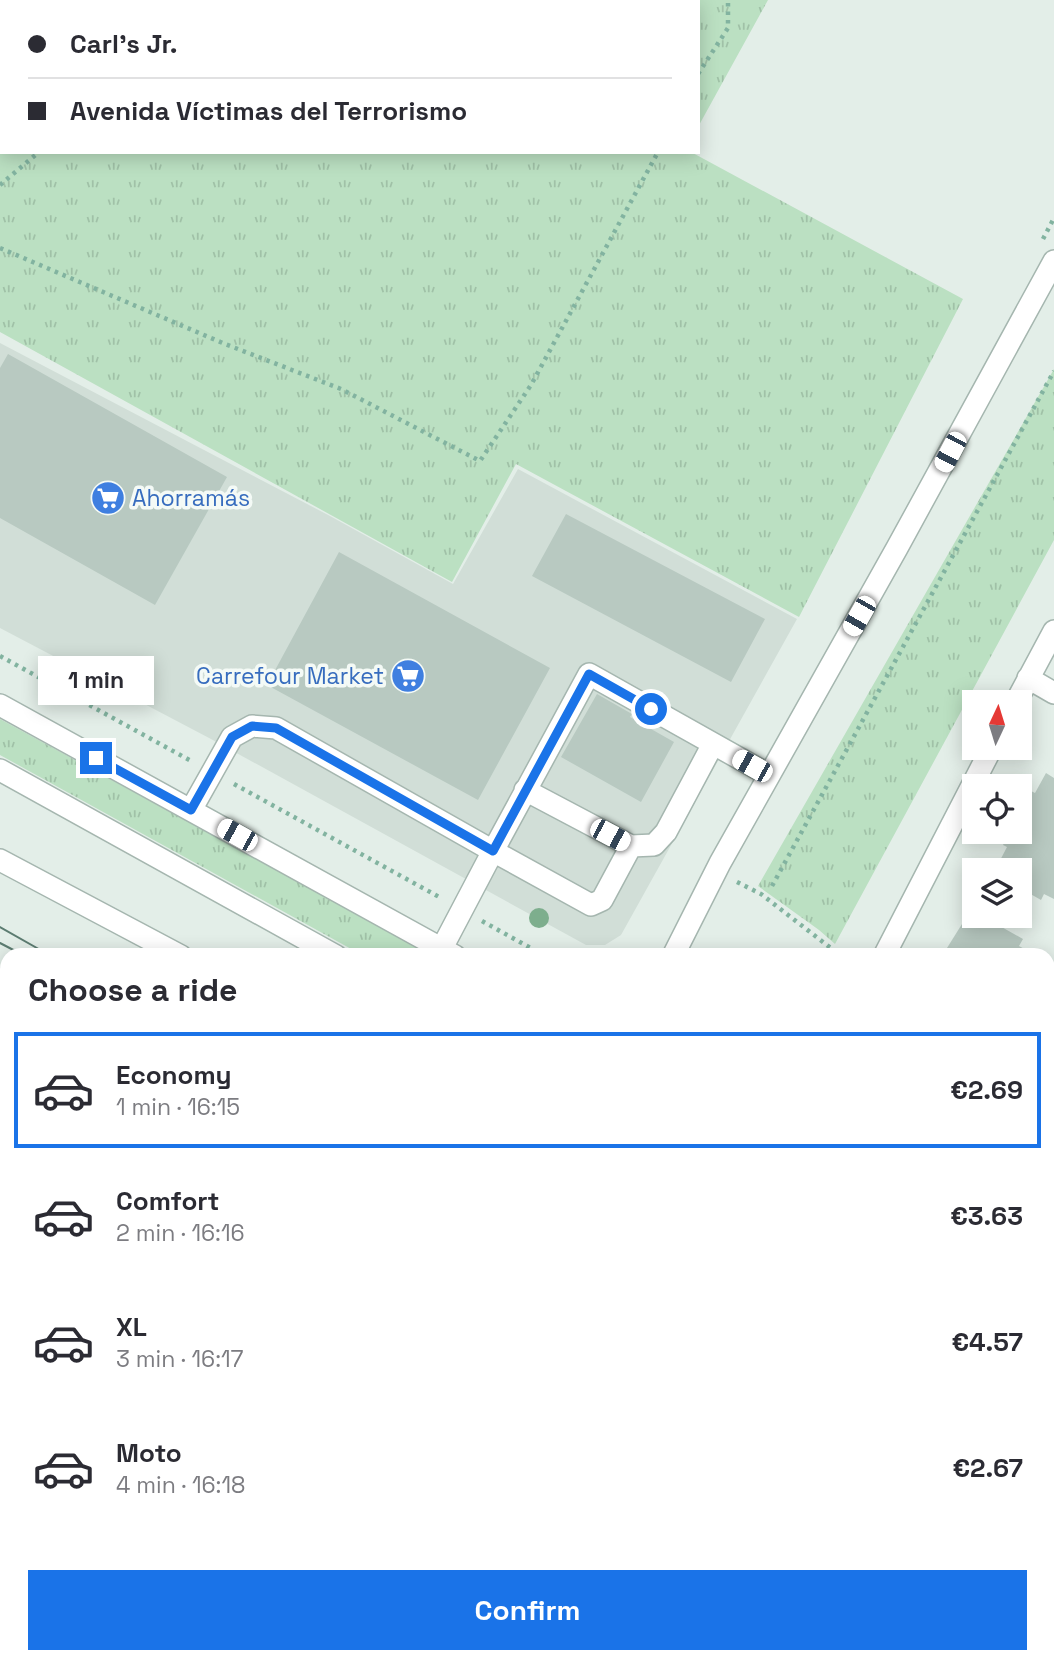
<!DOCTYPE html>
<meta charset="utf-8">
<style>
body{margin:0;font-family:"Space Grotesk",sans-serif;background:#f7f7f7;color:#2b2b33;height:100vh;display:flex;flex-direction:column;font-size:26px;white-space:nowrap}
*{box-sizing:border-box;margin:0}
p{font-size:23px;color:#7c7c81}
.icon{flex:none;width:38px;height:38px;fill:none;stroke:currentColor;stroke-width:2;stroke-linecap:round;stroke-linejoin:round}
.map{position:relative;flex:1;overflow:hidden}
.drawer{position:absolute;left:0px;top:948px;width:1055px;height:716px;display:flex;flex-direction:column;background:#fff;border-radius:21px 21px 0 0;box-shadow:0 4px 18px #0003}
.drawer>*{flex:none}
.hud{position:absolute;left:0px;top:0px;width:700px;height:154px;box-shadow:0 4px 18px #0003;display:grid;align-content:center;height:154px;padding:0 28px;background:#fff}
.needle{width:46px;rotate:4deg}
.controls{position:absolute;left:962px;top:690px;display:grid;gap:14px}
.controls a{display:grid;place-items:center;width:70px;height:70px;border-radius:0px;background:#fff;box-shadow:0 4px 18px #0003;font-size:35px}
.end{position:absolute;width:32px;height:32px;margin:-16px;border:9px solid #1a73e8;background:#fff;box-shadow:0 0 0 4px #fff}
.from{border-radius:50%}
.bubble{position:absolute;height:49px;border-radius:0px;background:#fff;box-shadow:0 4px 18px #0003;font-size:23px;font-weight:700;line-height:49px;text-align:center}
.car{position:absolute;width:21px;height:42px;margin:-21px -10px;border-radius:9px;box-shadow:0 0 5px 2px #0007;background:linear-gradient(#fff 24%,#345 0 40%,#fff 0 76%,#345 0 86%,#fff 0)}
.hud b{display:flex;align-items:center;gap:24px;height:66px;font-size:26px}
.hud b+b{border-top:2px solid #e1e1e2}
.hud i{width:18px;height:18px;background:#2b2b33}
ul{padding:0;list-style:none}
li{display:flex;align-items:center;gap:21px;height:116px;margin:0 14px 10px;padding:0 14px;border:4px solid transparent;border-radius:0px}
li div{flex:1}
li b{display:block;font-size:26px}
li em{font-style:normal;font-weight:700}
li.on{border-color:#1a73e8}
li>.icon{width:63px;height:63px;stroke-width:1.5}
h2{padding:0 28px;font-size:32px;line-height:84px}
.action{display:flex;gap:14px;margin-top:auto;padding:14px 28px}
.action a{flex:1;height:80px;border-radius:0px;background:#1a73e8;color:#fff;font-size:28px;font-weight:700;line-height:80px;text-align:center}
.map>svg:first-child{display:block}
.built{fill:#d1ded7}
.grass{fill:url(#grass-dots)}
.park{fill:url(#park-tufts)}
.building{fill:#b8c9c1}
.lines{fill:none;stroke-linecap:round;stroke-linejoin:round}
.minor-casing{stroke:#a5b6af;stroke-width:24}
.path{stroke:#82b3a0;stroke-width:4.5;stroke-dasharray:3.5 5;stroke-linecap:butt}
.minor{stroke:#fff;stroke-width:21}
.tram{stroke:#5c7c71;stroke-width:2}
.tree{fill:#7dae8d}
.route{stroke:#1a73e8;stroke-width:9}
.labels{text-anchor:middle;stroke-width:7;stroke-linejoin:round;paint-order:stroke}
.shop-label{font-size:23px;fill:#366cbe;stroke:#f4faf6;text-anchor:start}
</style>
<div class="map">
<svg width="1054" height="1663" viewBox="0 0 1054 1663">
<defs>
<pattern id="grass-dots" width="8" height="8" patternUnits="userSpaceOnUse" patternTransform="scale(1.75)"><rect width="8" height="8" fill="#bbe0c2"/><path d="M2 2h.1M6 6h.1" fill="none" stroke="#a0c1a7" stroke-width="1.8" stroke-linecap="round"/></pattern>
<pattern id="park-tufts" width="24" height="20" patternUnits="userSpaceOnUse" patternTransform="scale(1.75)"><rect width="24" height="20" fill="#bbe0c2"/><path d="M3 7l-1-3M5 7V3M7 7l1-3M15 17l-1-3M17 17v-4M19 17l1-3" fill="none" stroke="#a0c1a7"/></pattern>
</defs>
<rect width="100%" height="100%" fill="#e3eee8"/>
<!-- built -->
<path class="built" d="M0 343 330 516 453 584 518 469 797 619 621 935 605 945H586L211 739 0 628Z"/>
<!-- grass -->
<path class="grass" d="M0 1342 7 1348V1657H223L219 1663H0Z"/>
<!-- park -->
<path class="park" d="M0 0H768L698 127V2H2V152H691L963 299 799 617 516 464 452 582 0 332Z
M1054 369V540L835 944 819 930 758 886Z
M0 719 432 955H362L0 755Z"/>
<!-- building -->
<path class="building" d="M8 354 227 477 155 605 0 518V368Z
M566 514 765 619 731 682 532 576Z
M339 552 550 668 478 800 267 685Z
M597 694 632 714 630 717 674 742 641 802 561 757Z
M1046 773 1054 778V899L1044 894 1041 900 1020 888V870L996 868 1007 847 1003 845 1010 831H1020V812L1031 791 1035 793Z
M967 916 987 927 991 921 1023 939 1019 946 1037 956H942Z
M0 967 7 971V1029L0 1025Z
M1054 1116V1168L1050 1166 1053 1160 1048 1158V1121L1050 1122Z
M1048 1434 1054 1438V1500L1048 1497Z"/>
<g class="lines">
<!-- minor casing -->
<g class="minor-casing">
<path id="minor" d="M1028 678 1054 693
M1016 702 1054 631
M0 705 455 956
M0 770 336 956
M191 810 232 737 252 726 276 728 493 851 589 674 769 775
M631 846 654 845 666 832 713 744
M0 860 181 956
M442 948 493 851 591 905 602 900 631 846 525 790
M673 956 720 863 897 548 1054 261
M884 956 992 747
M0 1067 7 1071
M0 1155 7 1159
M0 1243 7 1247
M1048 1244 1054 1247
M0 1287 7 1293
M1048 1358 1054 1361
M277 1663 280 1657
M491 1663 494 1657"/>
</g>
<!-- path -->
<path class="path" d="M547 0V2
M219 2 221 0
M698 74 728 28V0
M0 83H2
M0 185 39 152
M1043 239 1054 218
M0 248 225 344 341 389 480 461 531 385 658 152
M0 656 193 762
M234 784 441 898
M737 882 761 894 841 956
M772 886 1054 371
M482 921 545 956
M0 1562 7 1571
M0 1653 7 1651
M144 1657 161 1663
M167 1657 176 1663
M345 1663 348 1657"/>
<!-- minor -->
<use href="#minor" class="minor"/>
<!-- tram -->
<path class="tram" d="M0 927 51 956
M0 943 25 956
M1048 1283 1054 1285
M1048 1321 1054 1325"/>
</g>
<!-- trees -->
<circle class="tree" cx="539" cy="918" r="10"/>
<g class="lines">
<!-- route -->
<path class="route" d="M96 758 191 810 232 737 252 726 276 728 493 851 589 674 651 709"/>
</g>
<!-- icons -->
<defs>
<g id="supermarket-disc" transform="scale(1.75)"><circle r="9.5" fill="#3f7fe0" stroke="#f4faf6"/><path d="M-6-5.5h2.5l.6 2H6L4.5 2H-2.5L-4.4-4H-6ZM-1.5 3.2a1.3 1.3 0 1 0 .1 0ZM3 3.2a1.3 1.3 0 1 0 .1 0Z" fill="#fff"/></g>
</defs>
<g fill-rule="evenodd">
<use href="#supermarket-disc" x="108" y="498"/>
<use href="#supermarket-disc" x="408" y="676"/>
</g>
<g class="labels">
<!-- shop labels -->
<g class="shop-label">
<text x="132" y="506">Ahorramás</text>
<text x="384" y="684" text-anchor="end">Carrefour Market</text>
</g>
</g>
</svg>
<div class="controls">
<a><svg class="needle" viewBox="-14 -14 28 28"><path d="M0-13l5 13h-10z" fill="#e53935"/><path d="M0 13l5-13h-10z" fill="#7c7c81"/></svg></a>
<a><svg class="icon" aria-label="locate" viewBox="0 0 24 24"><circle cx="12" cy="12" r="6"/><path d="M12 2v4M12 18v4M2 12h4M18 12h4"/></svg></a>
<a><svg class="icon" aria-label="layers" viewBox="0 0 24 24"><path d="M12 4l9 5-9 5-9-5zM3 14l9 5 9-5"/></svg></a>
</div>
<i class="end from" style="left:651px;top:709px"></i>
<i class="end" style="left:96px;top:758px"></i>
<div class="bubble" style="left:38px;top:656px;width:116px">1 min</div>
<i class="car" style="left:950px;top:452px;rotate:208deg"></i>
<i class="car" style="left:859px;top:616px;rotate:210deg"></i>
<i class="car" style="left:752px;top:766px;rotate:299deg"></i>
<i class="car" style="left:237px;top:835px;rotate:299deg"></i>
<i class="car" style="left:610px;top:835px;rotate:118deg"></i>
<div class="hud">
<b><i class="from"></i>Carl's Jr.</b>
<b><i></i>Avenida Víctimas del Terrorismo</b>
</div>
<section class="drawer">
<h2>Choose a ride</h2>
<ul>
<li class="on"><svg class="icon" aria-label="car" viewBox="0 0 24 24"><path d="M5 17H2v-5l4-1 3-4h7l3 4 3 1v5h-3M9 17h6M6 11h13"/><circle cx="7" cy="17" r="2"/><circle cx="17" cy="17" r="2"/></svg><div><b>Economy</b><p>1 min · 16:15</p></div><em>€2.69</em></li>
<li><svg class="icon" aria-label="car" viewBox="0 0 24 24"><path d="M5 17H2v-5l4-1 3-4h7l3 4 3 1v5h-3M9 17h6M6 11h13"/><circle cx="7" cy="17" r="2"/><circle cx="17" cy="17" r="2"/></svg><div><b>Comfort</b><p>2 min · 16:16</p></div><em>€3.63</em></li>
<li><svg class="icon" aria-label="car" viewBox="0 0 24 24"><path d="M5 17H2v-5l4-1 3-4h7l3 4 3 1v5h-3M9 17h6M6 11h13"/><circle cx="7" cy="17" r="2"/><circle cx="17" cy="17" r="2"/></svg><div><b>XL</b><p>3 min · 16:17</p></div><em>€4.57</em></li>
<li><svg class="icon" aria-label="car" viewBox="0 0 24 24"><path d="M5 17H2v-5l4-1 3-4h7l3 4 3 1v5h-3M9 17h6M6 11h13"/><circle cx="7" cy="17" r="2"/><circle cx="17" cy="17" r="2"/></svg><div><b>Moto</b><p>4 min · 16:18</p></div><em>€2.67</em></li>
</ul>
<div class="action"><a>Confirm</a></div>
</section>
</div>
